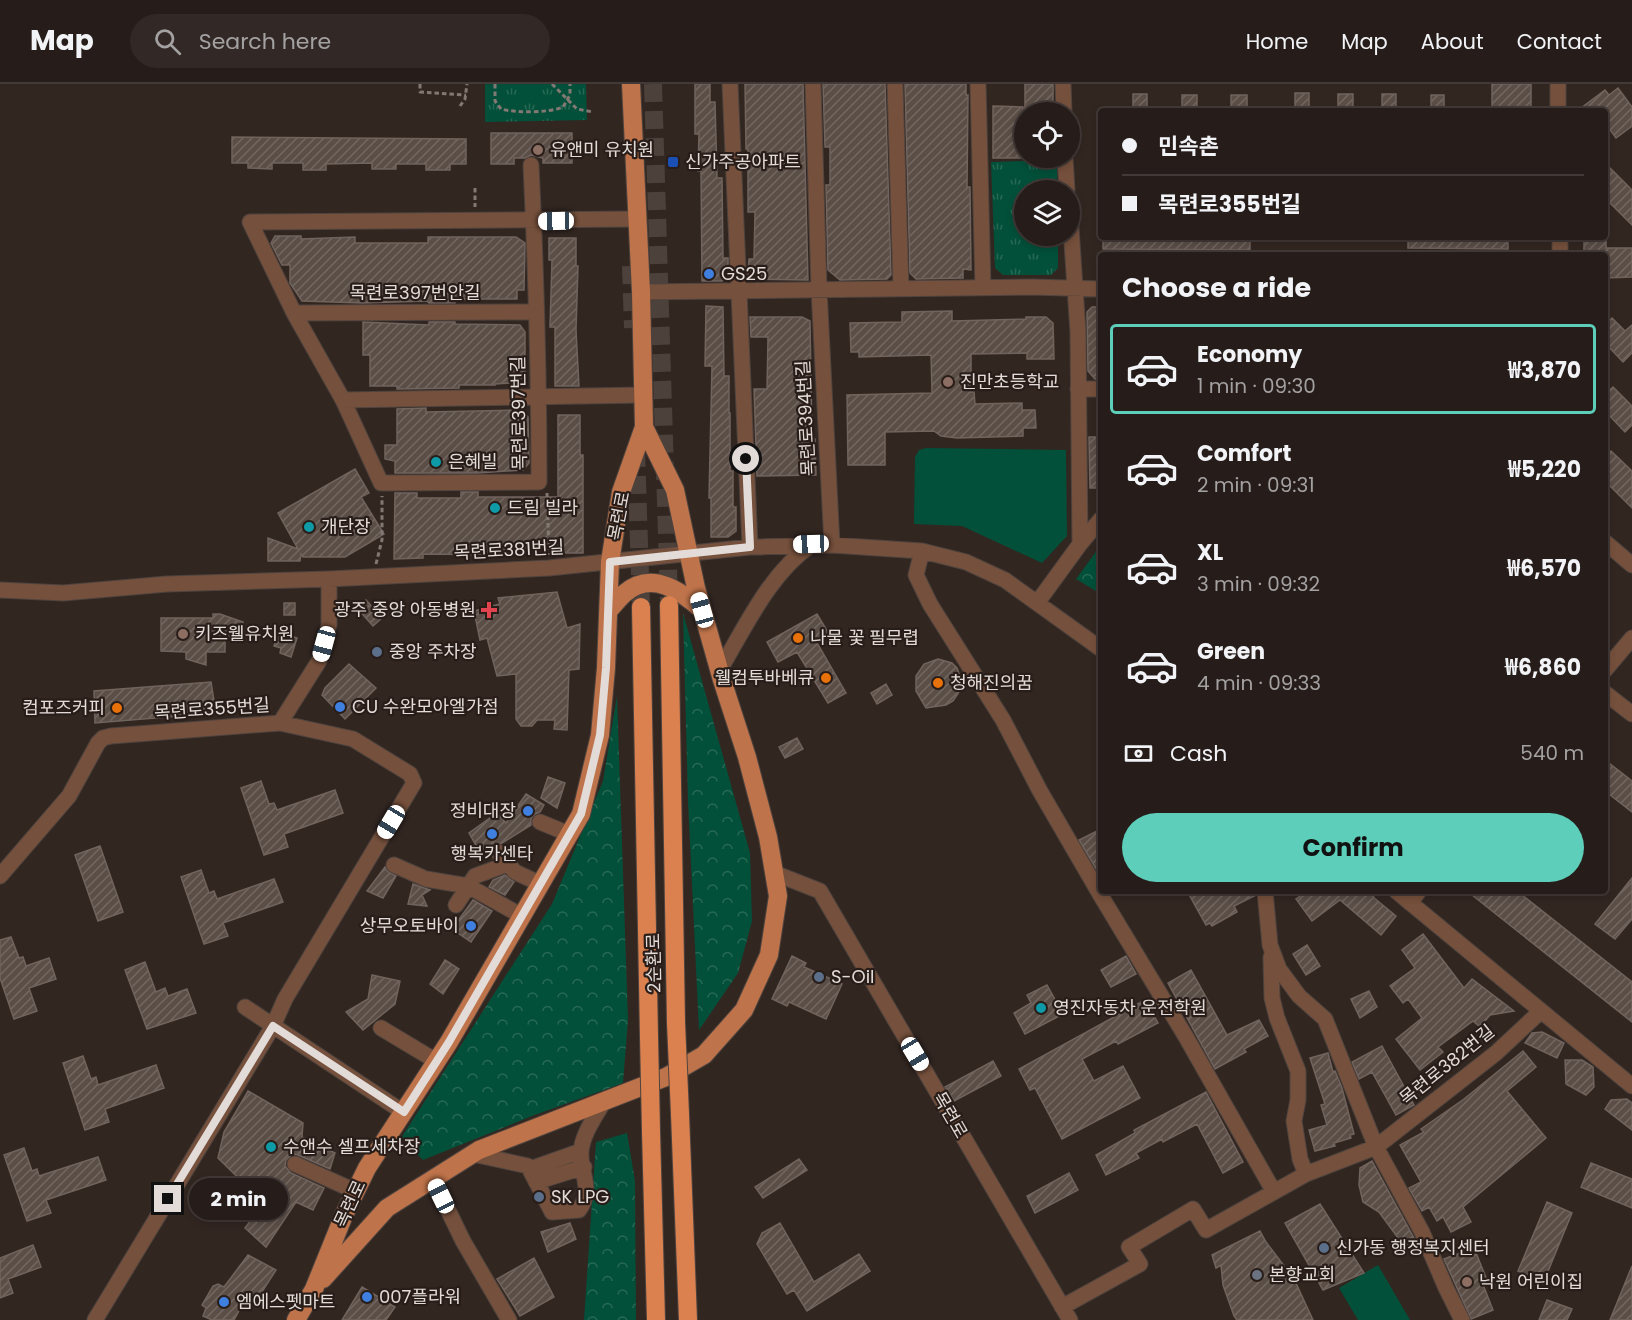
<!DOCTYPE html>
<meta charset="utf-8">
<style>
body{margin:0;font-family:Poppins,"Noto Sans KR",sans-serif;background:#322926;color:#f1f3f6;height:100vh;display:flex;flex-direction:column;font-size:22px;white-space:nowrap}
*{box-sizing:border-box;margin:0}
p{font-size:20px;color:#a4a1a2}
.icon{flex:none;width:33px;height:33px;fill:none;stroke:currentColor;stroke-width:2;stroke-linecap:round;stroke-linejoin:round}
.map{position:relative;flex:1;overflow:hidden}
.sheet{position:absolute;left:1098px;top:168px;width:510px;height:642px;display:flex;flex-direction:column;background:#261c19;border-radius:6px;box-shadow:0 3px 9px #0003,0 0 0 2px #423a38}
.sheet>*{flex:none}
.top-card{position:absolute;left:1098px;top:24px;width:510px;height:132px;border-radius:6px;box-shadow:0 3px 9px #0003,0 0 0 2px #423a38;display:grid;align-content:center;height:132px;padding:0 24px;background:#261c19}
.buttons{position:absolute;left:1014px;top:18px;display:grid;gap:12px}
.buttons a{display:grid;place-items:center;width:66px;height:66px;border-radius:50%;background:#261c19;box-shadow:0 3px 9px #0003,0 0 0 2px #423a38;font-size:30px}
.end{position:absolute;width:27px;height:27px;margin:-14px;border:8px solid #e3dbd7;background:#111;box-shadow:0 0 0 3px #111}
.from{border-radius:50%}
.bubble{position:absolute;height:42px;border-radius:21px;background:#261c19;box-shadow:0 3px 9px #0003,0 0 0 2px #423a38;font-size:20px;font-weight:700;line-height:42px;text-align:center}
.car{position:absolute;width:18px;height:36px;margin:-18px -9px;border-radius:8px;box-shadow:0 0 4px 2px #0007;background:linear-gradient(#fff 24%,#345 0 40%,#fff 0 76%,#345 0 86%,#fff 0)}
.top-card b{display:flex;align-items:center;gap:21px;height:57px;font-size:22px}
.top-card b+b{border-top:2px solid #423a38}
.top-card i{width:15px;height:15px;background:#f1f3f6}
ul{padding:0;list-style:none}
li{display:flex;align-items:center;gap:18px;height:90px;margin:0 12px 9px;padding:0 12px;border:3px solid transparent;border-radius:6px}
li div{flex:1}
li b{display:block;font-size:22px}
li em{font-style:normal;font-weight:700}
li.on{border-color:#5cceba}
li>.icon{width:54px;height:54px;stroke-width:1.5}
h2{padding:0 24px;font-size:27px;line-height:72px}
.pay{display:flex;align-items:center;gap:15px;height:66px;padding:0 24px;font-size:22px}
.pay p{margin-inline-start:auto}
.action{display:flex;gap:12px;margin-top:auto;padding:12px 24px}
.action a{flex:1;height:69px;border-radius:36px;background:#5cceba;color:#111;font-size:24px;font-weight:700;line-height:69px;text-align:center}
header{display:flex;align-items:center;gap:36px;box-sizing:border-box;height:84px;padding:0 30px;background:#261c19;border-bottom:2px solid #423a38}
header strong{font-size:28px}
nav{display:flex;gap:33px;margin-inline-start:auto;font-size:21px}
.search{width:420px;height:54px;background:#322926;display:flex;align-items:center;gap:15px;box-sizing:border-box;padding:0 21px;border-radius:33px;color:#a4a1a2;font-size:22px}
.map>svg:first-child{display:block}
.green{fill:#025039}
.forest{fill:url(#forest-crowns)}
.park{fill:url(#park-tufts)}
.building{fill:url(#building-hatch);stroke:#71635d;stroke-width:1.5}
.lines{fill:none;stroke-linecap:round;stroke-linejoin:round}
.highway-tunnel{stroke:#4d413c;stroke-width:18;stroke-dasharray:18 9;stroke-linecap:butt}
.minor-casing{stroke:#4e433e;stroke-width:17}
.major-casing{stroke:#4e433e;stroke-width:20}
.highway-casing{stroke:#4e433e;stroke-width:20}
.path{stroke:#837974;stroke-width:3;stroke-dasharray:4.5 3;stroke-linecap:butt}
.minor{stroke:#75503c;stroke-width:15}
.major{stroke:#be734a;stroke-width:18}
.highway{stroke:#db814f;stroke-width:18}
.highway-bridge-casing{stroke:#4e433e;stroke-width:20;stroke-linecap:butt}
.highway-bridge{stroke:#db814f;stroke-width:18}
.route{stroke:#e3dbd7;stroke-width:8}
.education-dot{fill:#8d6e63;stroke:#281d18;stroke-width:2}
.transit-dot{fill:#1a4fb4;stroke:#281d18;stroke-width:2}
.shop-dot{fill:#3f7fe0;stroke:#281d18;stroke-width:2}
.culture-dot{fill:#0f9aa8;stroke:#281d18;stroke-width:2}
.health-dot{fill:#e0444e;stroke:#281d18;stroke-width:2}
.food-dot{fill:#e8710a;stroke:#281d18;stroke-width:2}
.service-dot{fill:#5c6f8a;stroke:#281d18;stroke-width:2}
.worship-dot{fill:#6b7280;stroke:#281d18;stroke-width:2}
.labels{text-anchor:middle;stroke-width:4.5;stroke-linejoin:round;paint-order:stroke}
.poi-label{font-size:18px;fill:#e3dbd7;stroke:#281d18;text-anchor:start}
.street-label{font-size:18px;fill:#e3dbd7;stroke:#281d18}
</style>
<header>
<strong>Map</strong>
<div class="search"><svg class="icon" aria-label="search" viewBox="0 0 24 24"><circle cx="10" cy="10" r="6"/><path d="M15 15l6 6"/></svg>Search here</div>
<nav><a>Home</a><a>Map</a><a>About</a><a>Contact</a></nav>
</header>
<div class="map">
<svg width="1632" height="1236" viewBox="0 0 1632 1236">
<defs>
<pattern id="forest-crowns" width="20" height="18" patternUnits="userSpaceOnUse" patternTransform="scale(1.5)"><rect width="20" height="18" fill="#025039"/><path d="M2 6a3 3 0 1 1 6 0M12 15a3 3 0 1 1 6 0" fill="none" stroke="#276955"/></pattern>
<pattern id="park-tufts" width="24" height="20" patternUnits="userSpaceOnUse" patternTransform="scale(1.5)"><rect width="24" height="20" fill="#025039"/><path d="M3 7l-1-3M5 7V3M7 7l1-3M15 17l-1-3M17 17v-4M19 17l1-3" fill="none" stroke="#276955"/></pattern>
<pattern id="building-hatch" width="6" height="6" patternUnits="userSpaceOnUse" patternTransform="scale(1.5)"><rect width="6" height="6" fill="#5b4e47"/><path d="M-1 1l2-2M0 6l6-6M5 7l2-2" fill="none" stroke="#726761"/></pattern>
</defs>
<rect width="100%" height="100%" fill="#322621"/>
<!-- green -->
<path class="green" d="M926 364 1066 366 1067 452 1042 479 962 442 914 440 915 373 919 366Z
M1378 1181 1410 1236H1358L1339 1204Z"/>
<!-- forest -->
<path class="forest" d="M1101 461V510L1076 495Z
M683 529 750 769 752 837 738 889 699 946 688 717Z
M617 612 628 936 623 999 532 1032 423 1076 401 1054 552 820 603 697Z
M627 1049 635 1097 636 1236H584L596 1058Z"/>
<!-- park -->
<path class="park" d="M485 0H586L587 36 485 38Z
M1057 76V106H1024V152H1058V184L1051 191H1003L995 184 991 78Z"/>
<!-- building -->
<path class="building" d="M695 0H710V18H715L717 94H722L723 174H728V190L722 197H702L701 87H698L699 50H695Z
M745 0H803L808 196 748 195 749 175H754L755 128H748V65H746Z
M823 0H885L891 191 887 195 840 196 828 186 826 101H830V63H825Z
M905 0H966V11H968L967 103H970L971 186 963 185V194L916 195 910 189Z
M1025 0H1053V28H1025Z
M1492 0H1531V27H1492Z
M1618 4 1632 23V42L1616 54 1605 39V27H1577L1605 6 1609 11Z
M1295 9H1309V27H1295Z
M1133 10H1147V27H1133Z
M1338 10H1353V27H1338Z
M1382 10H1396V27H1382Z
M1182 11H1197V27H1182Z
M1231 11H1247V27H1231Z
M1431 11H1444V27H1431Z
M993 22 1023 23 1022 74H993Z
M491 49H572V79H543V74L531 71 525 74H514V80H491Z
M232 53 466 55V80H450V86H426V80H396V85H372V79L326 80V86H303V79H272V85L248 84V79H232Z
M1605 79 1632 106V141L1605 114Z
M275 152H301V155L355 153V159H428V153H516L525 159 524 206H517V215H455V219H429L427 217 363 219 302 217 290 199V181H282L271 159Z
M1103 153H1250V166L1103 165Z
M1408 153H1508V165L1408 164Z
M1606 153V164H1632V193L1605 194V171H1584V154Z
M549 154H576V182H578L576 246 579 302H555V243H550L552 176H549Z
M706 222 723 223 724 292H729V329H730V387H733V423H736V447L728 453H711V414H709L712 282H705Z
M1092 223H1101V295H1095L1088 287 1087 228Z
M952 227V237L1026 235V233H1046L1053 239 1054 275H1027V269L971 270V308H974L975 320 1022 319V326H1035L1036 344H1023V352L957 354 941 352 934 347 885 348V381H848L847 311 932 309 931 271 859 273V268H851L850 239 902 238V228Z
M750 233H802L810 237 812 355H815L816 391 757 392 754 305H767L768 253H751Z
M1612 234 1625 247 1632 241V269L1623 278 1605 259V241Z
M363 238 429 241V238H455V240L520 241 525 248V294L514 295 512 299 495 300V301H459V304L397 305V302H370V271H363Z
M1613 303 1632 322V341L1625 348 1605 327V310Z
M426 324V328L522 326 528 333 529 379 523 386 478 389H395V377L385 375V361H397V325Z
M558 331H580V371H583V469H557V464L510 465 511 471 423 470V474L394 475 395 409H417V414H461V408H478V413H558Z
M1089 353H1101V404H1090Z
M1611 367 1632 387V424L1605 397V373Z
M355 385 369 409 361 413 384 450 345 473H303L301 470 300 477H268V454L298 465 278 429Z
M557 508 567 544 580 540 579 585 569 586 567 646 554 645 555 636H537L532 642H521L516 635V590L497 592 487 554 480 556 474 527 500 520 498 514Z
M366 516 382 534 373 542 357 524Z
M284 519H295V531H284Z
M213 530H220L243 538 244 553H225V568H206V581L186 575V568L161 567V534H213Z
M817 530 829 550 816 557 846 609 828 619 797 568 778 578 767 558Z
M278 548 297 554 291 573 280 569 281 564 274 562Z
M938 575 952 579 957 584 962 598 961 605 953 617 946 621 926 624 916 607V592L924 580Z
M349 580 376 604 345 635 322 611 325 604Z
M211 598 216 629 95 639 94 607Z
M886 600 892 611 877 620 871 609Z
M797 654 803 665 785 674 779 663Z
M1605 676 1632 697V728L1605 707Z
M548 693 565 699 557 724 541 714Z
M261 697 269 720 274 719 277 726 335 706 343 729 284 750 288 763 264 771 241 704Z
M526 710 544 721 540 728 535 730 531 734V741L502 759 492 760 488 768 482 772 469 749 497 729 506 739Z
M1101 745V793L1079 756Z
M100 762 123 828 98 837 75 771Z
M385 783 387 787 396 792 383 814 367 807Z
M201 786 209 809 214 807 217 815 274 795 283 818 223 839 228 852 204 860 181 793Z
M505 791 514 798 505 811 489 803 493 796Z
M1632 794V835L1615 855 1595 840Z
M413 800 430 806 422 811 427 822 408 820Z
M1187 807H1255L1256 811 1234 822 1237 828 1212 842 1210 839 1206 841Z
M1307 807H1378L1373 813 1396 832 1381 851 1340 816 1312 837 1296 815Z
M1467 807H1517L1632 898V938Z
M473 816 492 827 471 858 452 845Z
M1423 850 1464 904 1472 895 1514 927 1490 931 1480 943 1473 937 1438 963 1443 968 1420 986 1396 955 1422 934 1408 915 1403 919 1390 902 1415 884 1402 866Z
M11 853 19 874 23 873 26 882 49 874 56 895 29 904 37 927 14 935 0 894V856Z
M1307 861 1320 882 1306 891 1293 870Z
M792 872 806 879 804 883 842 900 826 935 789 918 787 922 772 915Z
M1126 872 1136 890 1111 903 1101 886Z
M445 876 459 885 443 910 430 900Z
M145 878 156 908 165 904 168 912 187 905 196 929 147 945 125 886Z
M1191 886 1227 951 1259 936 1268 952 1244 965 1246 968 1215 985 1168 899Z
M372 891 400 897 395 920 363 946 346 928 368 915Z
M1047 901 1063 930 1025 950 1014 929 1031 919 1027 911Z
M1369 907 1377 923 1360 934 1351 915Z
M1145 916 1158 939 1118 960 1116 957 1082 975 1094 997 1123 982 1140 1014 1062 1055 1035 1004 1030 1006 1019 985Z
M1542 948 1564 959 1557 974 1525 959 1532 949Z
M1382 962 1414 1021 1396 1031 1372 988 1359 995 1352 978Z
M1523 967 1536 983 1507 1007 1546 1054 1463 1123 1471 1138 1451 1148 1443 1133 1437 1137 1429 1123 1422 1127 1409 1104 1421 1098 1400 1061 1424 1048 1421 1045 1464 1015Z
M1328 969 1333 988 1335 987 1342 1004 1354 1050 1350 1051 1351 1054 1334 1059 1335 1062 1315 1067 1309 1046 1327 1041 1321 1021 1325 1020 1310 974Z
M83 972 91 995 96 993 98 1001 156 981 164 1004 105 1025 109 1038 85 1046 63 979Z
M1565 976H1582L1593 983 1594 1003 1586 1011 1566 1000Z
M993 977 1001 992 954 1017 945 1003Z
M248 1007 303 1039 302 1053 335 1069 330 1085 298 1071 293 1070 286 1076 285 1082 291 1089 324 1104 313 1126 296 1118 266 1163 245 1144 264 1119 218 1074 224 1048Z
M1206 1008 1243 1078 1223 1089 1197 1040 1163 1058 1162 1055 1136 1069 1139 1074 1106 1091 1096 1071 1135 1049 1134 1046Z
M1627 1015 1632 1019V1046L1605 1025 1611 1016Z
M24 1064 32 1087 37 1085 39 1092 98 1073 106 1096 46 1116 51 1129 27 1137 4 1071Z
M799 1075 807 1086 763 1114 755 1103Z
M1372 1077 1415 1156 1404 1162 1379 1128 1363 1118 1359 1101 1360 1084Z
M1591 1079 1632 1095V1124L1581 1103Z
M1069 1089 1078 1106 1035 1129 1027 1112Z
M1547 1118 1572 1129 1544 1197 1518 1187Z
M1320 1120 1364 1189 1323 1206 1285 1139Z
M570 1139 576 1155 548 1168 541 1148Z
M780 1139 814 1198 859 1170 870 1187 807 1227 794 1206 787 1210 757 1160 762 1149Z
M1260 1147 1266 1158 1294 1195 1313 1236H1237L1234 1232 1223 1201 1221 1181 1216 1184 1212 1171Z
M33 1161 41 1183 8 1195 13 1209 0 1214V1174Z
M1474 1164 1487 1196 1482 1198 1493 1226 1471 1235 1444 1175Z
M248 1171 276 1186 256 1217 248 1210 234 1236H212L203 1232 206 1224 202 1221 213 1202 218 1200 224 1203Z
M534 1174 554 1213 520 1232 497 1195Z
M1632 1183V1236H1610L1632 1182Z
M362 1203 395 1223 386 1236H342Z
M1547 1216 1572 1225 1567 1236H1539Z"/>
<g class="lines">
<!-- highway-tunnel -->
<path class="highway-tunnel" d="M653 0 669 516
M631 182 633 244
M636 365 641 523"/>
<!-- minor casing -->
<g class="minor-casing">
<path id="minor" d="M730 0 750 463
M813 0 819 205 832 461
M895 0 901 205
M978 0 983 204
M1063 0 1064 28
M1558 0V27
M1065 74 1067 106
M531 81C536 186 539 292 539 398L381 399 343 316 294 229 250 138 638 135
M1560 153V171
M641 208 1032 203 1101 205
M294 229 536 228
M1078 305H1101
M343 316 644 311
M1605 458 1632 481
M1080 460 1101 435
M922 467 916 491 930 520 1003 636 1040 707 1101 812 1186 953 1274 1108
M0 506 63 509 167 500 329 495 549 484 750 463 832 461 922 467 966 478 1005 496 1101 565
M1037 519 1080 460 1078 248 1070 129
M1605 586 1632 554
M719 587C745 544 769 490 811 461
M1605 609 1632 630
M280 639 319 577 329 541V495
M540 738 569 750
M498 768 515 788 541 800
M394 781 426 795 468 802 522 832
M774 789 820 807 1070 1236
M0 792 69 712 98 659 103 654 111 652 280 639 353 655 410 690 414 699 285 915 273 942 95 1236
M1265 807 1270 861 1279 885 1299 912 1325 935 1376 1063 1422 1148 1446 1204 1462 1236
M1396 807 1632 1002
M1410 819 1419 807
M456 821 475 792 508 780
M1271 873 1272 914 1277 934 1298 987V1016L1294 1037 1300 1075 1306 1090
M245 923 403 1028
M381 944 436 977
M473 1070 528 1082 552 1128 579 1126C594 1105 580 1090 581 1068 582 1050 596 1032 604 1017
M295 1080 355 1107
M530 1085 581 1067
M433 1095 463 1157 509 1236
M536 1098 584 1083
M1062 1223 1140 1180 1129 1163 1193 1125 1206 1146 1306 1090 1376 1063 1496 969 1541 927"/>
</g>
<!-- major casing -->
<g class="major-casing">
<path id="major" d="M609 526C614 521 619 514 625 509 652 486 681 507 702 526
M323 1195 387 1124 479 1066 666 993 704 971 744 926 769 871 778 812 768 753 747 673 722 596 696 504 675 406 644 343
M296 1236 314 1205 344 1131 367 1084 449 958 581 730 600 651 606 584 610 478 621 408 644 343 641 208 631 0"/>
</g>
<!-- highway casing -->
<g class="highway-casing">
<path id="highway" d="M669 521 676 939
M641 523 649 953
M680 1030 688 1236
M651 1047 656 1236"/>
</g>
<!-- path -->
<path class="path" d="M420 0V8L466 11
M495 0V17L501 25C516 29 549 29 563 23L570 11V0
M552 0 577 25 593 28
M460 22 465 15 467 0
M475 104V123
M547 409 549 471
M376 480 382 456V412"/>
<!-- minor -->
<use href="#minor" class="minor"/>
<!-- major -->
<use href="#major" class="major"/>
<!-- highway -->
<use href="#highway" class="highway"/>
<!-- highway-bridge casing -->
<g class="highway-bridge-casing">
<path id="highway-bridge" d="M676 939 680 1030
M649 953 651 1047"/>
</g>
<!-- highway-bridge -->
<use href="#highway-bridge" class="highway-bridge"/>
</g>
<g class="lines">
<!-- route -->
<path class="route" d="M168 1115 273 942 404 1028 449 958 581 730 600 651 606 584 610 478 750 463 746 375"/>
</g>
<!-- markers -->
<g class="education-dot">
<circle cx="538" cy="66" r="6"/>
<circle cx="948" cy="298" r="6"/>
<circle cx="183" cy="550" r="6"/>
<circle cx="1467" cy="1198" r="6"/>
</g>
<rect class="transit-dot" x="667" y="72" width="12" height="12" rx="3"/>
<g class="shop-dot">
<circle cx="709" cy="190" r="6"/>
<circle cx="340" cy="623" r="6"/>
<circle cx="528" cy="727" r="6"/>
<circle cx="492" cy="750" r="6"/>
<circle cx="471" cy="842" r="6"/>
<circle cx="367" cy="1213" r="6"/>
<circle cx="224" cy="1218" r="6"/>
</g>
<g class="culture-dot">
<circle cx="436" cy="378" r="6"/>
<circle cx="495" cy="424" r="6"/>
<circle cx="309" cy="443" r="6"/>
<circle cx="1041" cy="924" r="6"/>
<circle cx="271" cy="1063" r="6"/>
</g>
<path class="health-dot" d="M486 517h6v6h6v6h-6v6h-6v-6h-6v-6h6z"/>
<g class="food-dot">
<circle cx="798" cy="554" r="6"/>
<circle cx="826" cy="594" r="6"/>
<circle cx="938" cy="599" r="6"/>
<circle cx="117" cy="624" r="6"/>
</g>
<g class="service-dot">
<circle cx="377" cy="568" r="6"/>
<circle cx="819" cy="893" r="6"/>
<circle cx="539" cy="1113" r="6"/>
<circle cx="1324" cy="1164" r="6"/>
</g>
<circle class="worship-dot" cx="1257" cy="1191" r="6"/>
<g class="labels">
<!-- poi labels -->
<g class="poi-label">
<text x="550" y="72">유앤미 유치원</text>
<text x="685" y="84">신가주공아파트</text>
<text x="721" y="196">GS25</text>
<text x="960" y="304">진만초등학교</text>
<text x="448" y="384">은혜빌</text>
<text x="507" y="430">드림 빌라</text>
<text x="321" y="449">개단장</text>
<text x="476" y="532" text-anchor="end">광주 중앙 아동병원</text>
<text x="195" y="556">키즈웰유치원</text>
<text x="810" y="560">나물 꽃 필무렵</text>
<text x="389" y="574">중앙 주차장</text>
<text x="814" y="600" text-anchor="end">웰컴투바베큐</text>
<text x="950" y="605">청해진의꿈</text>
<text x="352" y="629">CU 수완모아엘가점</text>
<text x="105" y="630" text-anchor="end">컴포즈커피</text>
<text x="516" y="733" text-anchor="end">정비대장</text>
<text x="492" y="776" text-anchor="middle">행복카센타</text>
<text x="459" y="848" text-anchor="end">상무오토바이</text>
<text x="831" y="899">S-Oil</text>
<text x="1053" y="930">영진자동차 운전학원</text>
<text x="283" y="1069">수앤수 셀프세차장</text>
<text x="551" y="1119">SK LPG</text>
<text x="1336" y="1170">신가동 행정복지센터</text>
<text x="1269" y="1197">본향교회</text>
<text x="1479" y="1204">낙원 어린이집</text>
<text x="379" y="1219">007플라워</text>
<text x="236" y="1224">엠에스펫마트</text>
</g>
<!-- street labels -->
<g class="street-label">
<text x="415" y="215">목련로397번안길</text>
<text transform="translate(519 329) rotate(-91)" y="6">목련로397번길</text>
<text transform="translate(806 334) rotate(-93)" y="6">목련로394번길</text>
<text transform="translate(619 432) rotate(-79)" y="6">목련로</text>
<text transform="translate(509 466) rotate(-3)" y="6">목련로381번길</text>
<text transform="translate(212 625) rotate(-4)" y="6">목련로355번길</text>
<text transform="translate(654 879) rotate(-91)" y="6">2순환로</text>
<text transform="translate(1447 981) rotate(-39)" y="6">목련로382번길</text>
<text transform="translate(950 1031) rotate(60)" y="6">목련로</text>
<text transform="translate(350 1120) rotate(-65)" y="6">목련로</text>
</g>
</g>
</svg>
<div class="buttons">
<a><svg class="icon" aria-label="locate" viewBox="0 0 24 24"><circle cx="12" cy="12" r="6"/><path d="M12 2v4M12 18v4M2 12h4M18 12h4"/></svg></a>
<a><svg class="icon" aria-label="layers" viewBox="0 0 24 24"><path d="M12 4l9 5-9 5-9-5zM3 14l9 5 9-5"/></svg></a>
</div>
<i class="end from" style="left:746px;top:375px"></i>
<i class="end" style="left:168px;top:1115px"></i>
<div class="bubble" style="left:189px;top:1094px;width:99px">2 min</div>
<i class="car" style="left:556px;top:137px;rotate:269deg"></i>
<i class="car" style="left:811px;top:460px;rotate:268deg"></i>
<i class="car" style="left:702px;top:526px;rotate:344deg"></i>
<i class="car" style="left:324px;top:560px;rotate:195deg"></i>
<i class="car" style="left:391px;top:738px;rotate:211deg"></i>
<i class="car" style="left:915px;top:970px;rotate:149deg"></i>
<i class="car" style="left:441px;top:1112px;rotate:334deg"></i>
<div class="top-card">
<b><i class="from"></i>민속촌</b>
<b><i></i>목련로355번길</b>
</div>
<section class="sheet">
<h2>Choose a ride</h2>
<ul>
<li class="on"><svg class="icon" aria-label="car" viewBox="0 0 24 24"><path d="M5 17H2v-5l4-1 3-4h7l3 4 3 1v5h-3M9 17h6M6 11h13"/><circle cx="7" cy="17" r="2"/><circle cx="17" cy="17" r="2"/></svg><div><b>Economy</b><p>1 min · 09:30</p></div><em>₩3,870</em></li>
<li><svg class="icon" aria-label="car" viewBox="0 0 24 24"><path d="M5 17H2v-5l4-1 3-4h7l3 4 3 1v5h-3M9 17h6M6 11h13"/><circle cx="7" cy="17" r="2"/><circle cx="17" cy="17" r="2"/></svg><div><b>Comfort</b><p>2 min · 09:31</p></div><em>₩5,220</em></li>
<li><svg class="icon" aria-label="car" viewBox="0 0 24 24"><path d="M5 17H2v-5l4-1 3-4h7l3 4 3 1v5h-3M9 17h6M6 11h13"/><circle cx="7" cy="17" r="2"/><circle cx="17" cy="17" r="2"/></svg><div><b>XL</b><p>3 min · 09:32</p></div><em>₩6,570</em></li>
<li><svg class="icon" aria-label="car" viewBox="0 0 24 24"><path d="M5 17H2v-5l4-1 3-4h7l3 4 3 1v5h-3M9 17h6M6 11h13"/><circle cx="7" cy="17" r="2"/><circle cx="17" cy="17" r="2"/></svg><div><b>Green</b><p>4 min · 09:33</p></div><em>₩6,860</em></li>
</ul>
<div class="pay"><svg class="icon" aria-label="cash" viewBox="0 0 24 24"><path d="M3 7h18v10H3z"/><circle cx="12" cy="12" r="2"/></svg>Cash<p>540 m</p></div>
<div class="action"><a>Confirm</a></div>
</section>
</div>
